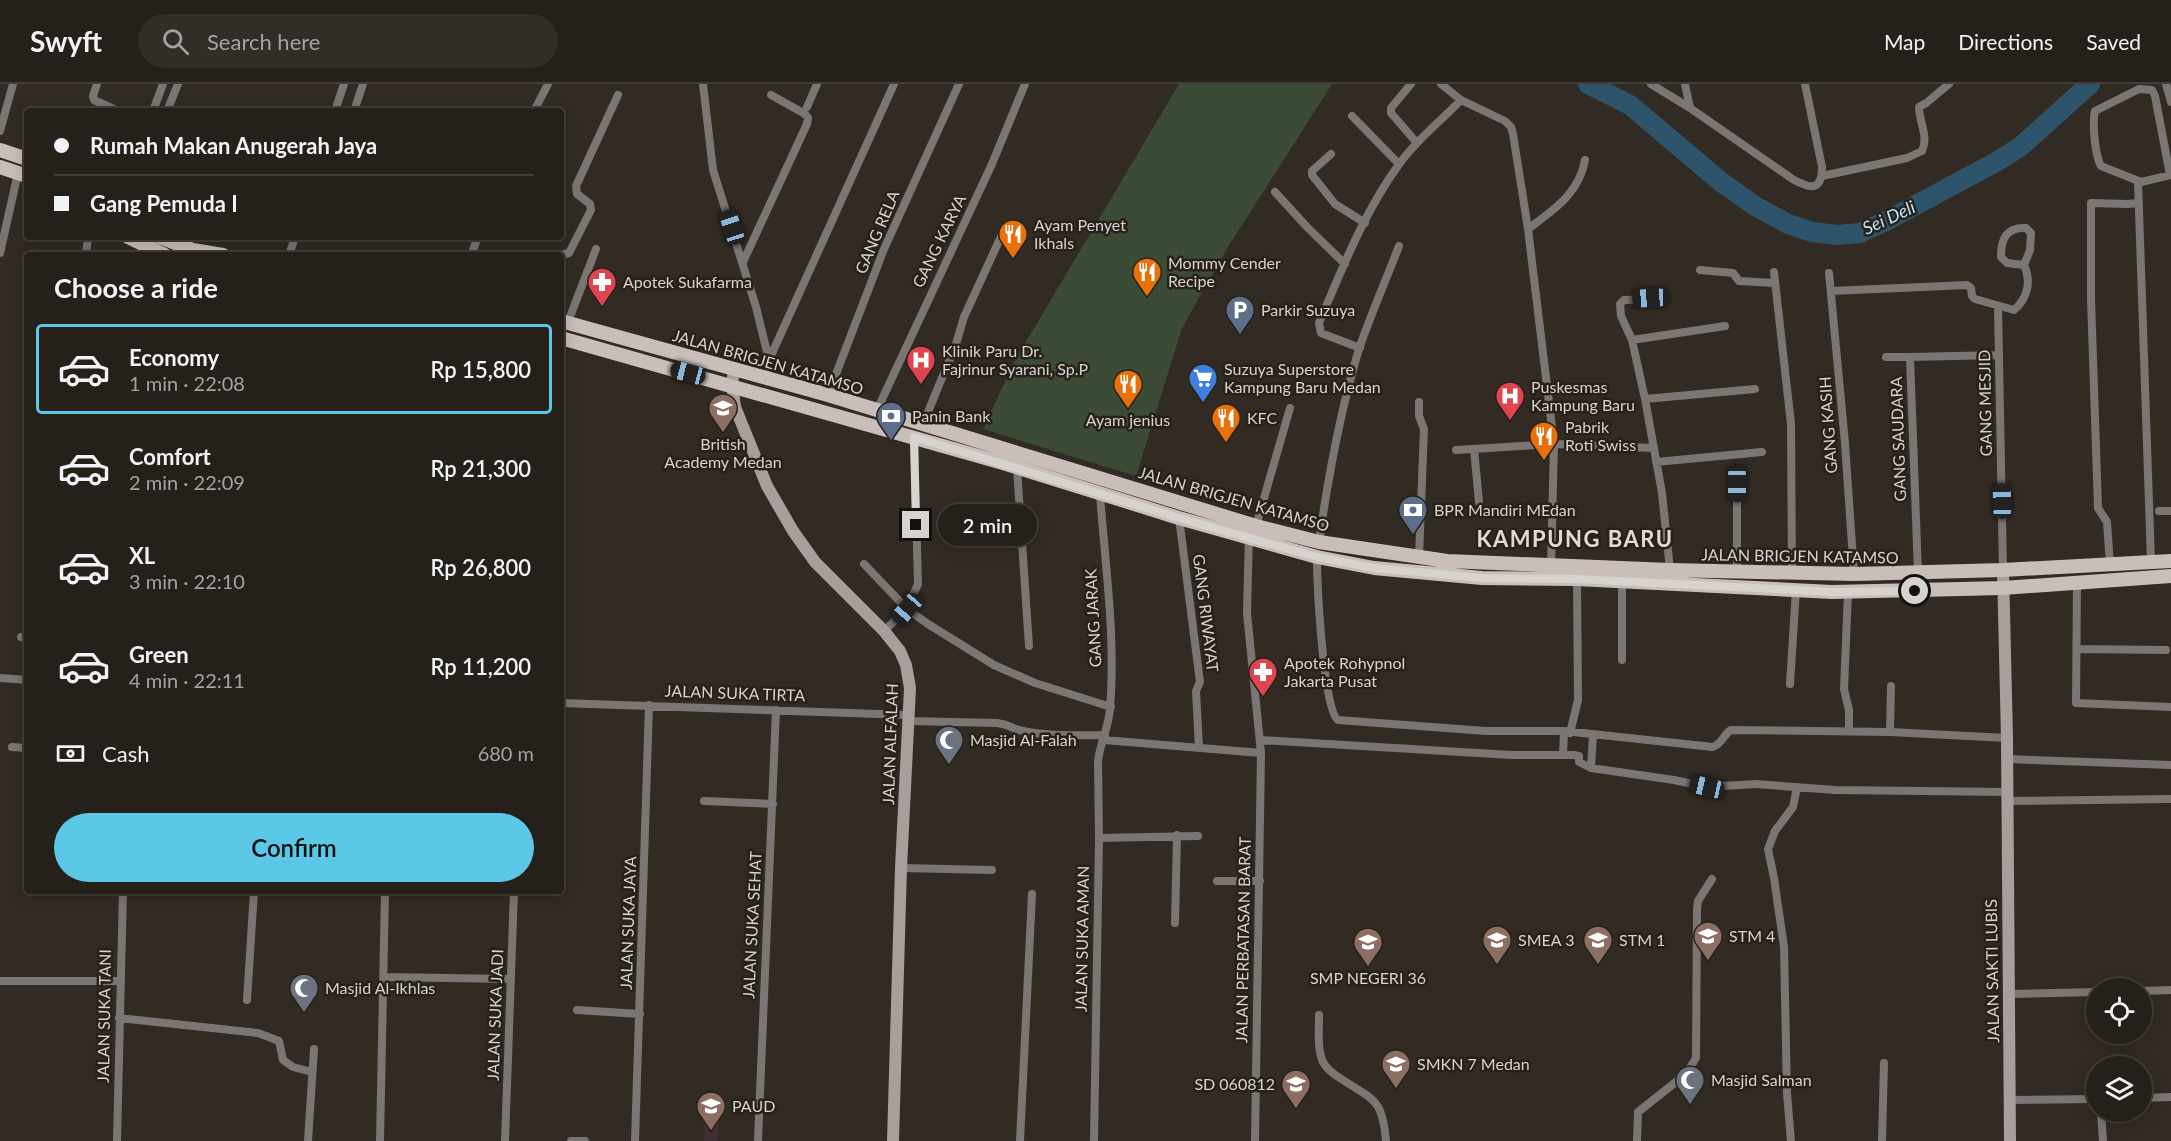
<!DOCTYPE html>
<meta charset="utf-8">
<style>
body{margin:0;font-family:Lato,sans-serif;background:#322d27;color:#f1f3f6;height:100vh;display:flex;flex-direction:column;font-size:22px;white-space:nowrap}
*{box-sizing:border-box;margin:0}
p{font-size:20px;color:#a4a3a2}
.icon{flex:none;width:33px;height:33px;fill:none;stroke:currentColor;stroke-width:2;stroke-linecap:round;stroke-linejoin:round}
.map{position:relative;flex:1;overflow:hidden}
.side{position:absolute;left:24px;top:168px;width:540px;height:642px;display:flex;flex-direction:column;background:#26201a;border-radius:6px;box-shadow:0 3px 15px #0003,0 0 0 2px #423e39}
.side>*{flex:none}
.guide{position:absolute;left:24px;top:24px;width:540px;height:132px;border-radius:6px;box-shadow:0 3px 15px #0003,0 0 0 2px #423e39;display:grid;align-content:center;height:132px;padding:0 30px;background:#26201a}
.buttons{position:absolute;left:2086px;top:894px;display:grid;gap:12px}
.buttons a{display:grid;place-items:center;width:66px;height:66px;border-radius:50%;background:#26201a;box-shadow:0 3px 15px #0003,0 0 0 2px #423e39;font-size:30px}
.end{position:absolute;width:27px;height:27px;margin:-14px;border:8px solid #d7d3ce;background:#111;box-shadow:0 0 0 3px #111}
.from{border-radius:50%}
.bubble{position:absolute;height:42px;border-radius:21px;background:#26201a;box-shadow:0 3px 15px #0003,0 0 0 2px #423e39;font-size:20px;font-weight:600;line-height:42px;text-align:center}
.car{position:absolute;width:18px;height:36px;margin:-18px -9px;border-radius:8px;box-shadow:0 0 4px 2px #0007;background:linear-gradient(#222 24%,#8ab4d8 0 40%,#222 0 76%,#8ab4d8 0 86%,#222 0)}
.guide b{display:flex;align-items:center;gap:21px;height:57px;font-size:22px}
.guide b+b{border-top:2px solid #423e39}
.guide i{width:15px;height:15px;background:#f1f3f6}
ul{padding:0;list-style:none}
li{display:flex;align-items:center;gap:18px;height:90px;margin:0 12px 9px;padding:0 18px;border:3px solid transparent;border-radius:6px}
li div{flex:1}
li b{display:block;font-size:22px}
li em{font-style:normal;font-weight:600}
li.current{border-color:#5ac8e6}
li>.icon{width:54px;height:54px;stroke-width:1.5}
h2{padding:0 30px;font-size:27px;line-height:72px}
.pay{display:flex;align-items:center;gap:15px;height:66px;padding:0 30px;font-size:22px}
.pay p{margin-inline-start:auto}
.cta{display:flex;gap:12px;margin-top:auto;padding:12px 30px}
.cta a{flex:1;height:69px;border-radius:36px;background:#5ac8e6;color:#111;font-size:24px;font-weight:600;line-height:69px;text-align:center}
header{display:flex;align-items:center;gap:36px;box-sizing:border-box;height:84px;padding:0 30px;background:#26201a;border-bottom:2px solid #423e39}
header strong{font-size:28px}
nav{display:flex;gap:33px;margin-inline-start:auto;font-size:21px}
.search{width:420px;height:54px;background:#322d27;display:flex;align-items:center;gap:15px;box-sizing:border-box;padding:0 21px;border-radius:33px;color:#a4a3a2;font-size:22px}
.map>svg:first-child{display:block}
.commercial{fill:#402e36}
.green{fill:#3c4b35}
.lines{fill:none;stroke-linecap:round;stroke-linejoin:round}
.river{stroke:#2d546a;stroke-width:20}
.street{stroke:#7b7573;stroke-width:8}
.secondary{stroke:#a89e9b;stroke-width:12}
.primary{stroke:#cabeba;stroke-width:14}
.route{stroke:#d7d3ce;stroke-width:8}
.labels{text-anchor:middle;stroke-width:5;stroke-linejoin:round;paint-order:stroke}
.poi-label{font-size:16px;fill:#d7d3ce;stroke:#282119;text-anchor:start}
.street-label{font-size:16px;fill:#d7d3ce;stroke:#282119}
.water-label{font-size:18px;font-style:italic;fill:#bce3fb;stroke:#282119}
.district-label{font-size:22px;font-weight:bold;letter-spacing:1.5px;fill:#e4dbd0;stroke:#282119}
</style>
<header>
<strong>Swyft</strong>
<div class="search"><svg class="icon" aria-label="search" viewBox="0 0 24 24"><circle cx="10" cy="10" r="6"/><path d="M15 15l6 6"/></svg>Search here</div>
<nav><a>Map</a><a>Directions</a><a>Saved</a></nav>
</header>
<div class="map">
<svg width="2171" height="1057" viewBox="0 0 2171 1057">
<rect width="100%" height="100%" fill="#322b23"/>
<!-- commercial -->
<path class="commercial" d="M704 1036 719 1037 718 1057H704Z"/>
<!-- green -->
<path class="green" d="M1179 0H1332L1228 163 1182 244 1136 392 983 345 1014 278Z"/>
<g class="lines">
<!-- river -->
<path class="river" d="M1588 0 1630 21 1721 98 1755 122 1788 140 1812 148 1838 151 1860 149 1886 137 1996 78 2020 63 2090 0"/>
<!-- street -->
<path class="street" d="M97 0 93 12 94 16 118 27
M703 0 713 86 756 223 769 276 768 293
M1411 0 1391 24V29L1417 59
M1441 0 1461 16 1505 37 1511 43 1513 50 1528 145 1554 360 1551 485
M1651 0 1690 24 1794 96C1811 105 1822 107 1822 83L1805 0
M1685 0 1690 24
M2166 0 2171 18
M1925 20 1949 0
M807 23 817 0
M153 27 163 0
M167 27 178 0
M335 27 344 0
M354 27 363 0
M534 27 548 0
M1352 32 1399 80
M0 47 13 0
M1331 70 1312 87V91L1335 120 1365 139
M2170 91 2155 12 2152 6 2139 5 2095 27C2092 39 2095 72 2101 82L2141 98 2171 91
M1822 92 1907 74 1922 67C1929 52 1919 38 1919 23L1926 19
M2138 97 2151 478
M1275 108 1307 143 1345 180
M1528 145C1553 126 1579 110 1585 76
M0 169 18 89
M86 171 88 153
M289 171 295 153
M471 171 478 153
M561 171 569 169 591 126 590 120 577 110 576 102 618 11
M743 178 807 40 808 34 805 30 771 11
M1700 186 1733 189 1739 197 1774 199
M1774 188 1791 340 1792 490
M1829 189 1845 359 1854 490
M1831 207 1967 201 1971 204 1972 212 1975 215 2014 226C2027 215 2032 198 2024 181L2007 179 2001 173C2001 155 2006 143 2026 144L2031 149 2030 166 2024 181
M1650 215 1624 216 1620 220 1621 232 1632 256 1645 315 1662 409 1670 486
M1998 223 2003 486
M568 238 596 165
M1632 256 1725 242
M1360 264 1321 249 1319 239C1342 185 1365 126 1400 79 1417 55 1441 37 1461 16
M1886 273H1910
M769 276 894 0
M828 311 884 165 959 0
M1645 315 1755 305
M1419 318V332L1424 345 1419 473
M877 326 992 80 1025 0
M923 340 956 260 964 233 1004 146
M1474 365 1479 418
M1456 366 1554 360 1654 364
M1656 378 1762 368
M1017 384 1029 562
M2159 427H2171
M1179 434 1200 598 1196 607 1199 664
M1256 442 1290 324
M1249 449 1247 529 1261 669 1255 1057
M1319 458C1328 393 1340 328 1359 265 1371 230 1386 196 1399 162
M1317 473C1317 497 1323 626 1338 636L1486 647H1564L1713 663C1722 660 1723 651 1731 646L1890 648 2007 654
M864 480 907 525 928 540 994 581 1035 599 1111 623
M2110 481 2107 438 2098 424 2091 215V119L2128 120 2138 119
M1737 489V400
M1918 489 1910 273 1999 271
M1622 497V576
M2077 499 2076 619 2171 623
M1848 508 1844 605 1849 626V647
M884 547 907 525 918 500 914 353
M21 553 27 554
M2077 565 2166 566
M0 594 27 596
M1790 600 1796 506
M561 619 908 631
M908 637 997 639C1009 640 1011 644 1019 646 1046 653 1077 651 1105 651
M1890 648 1891 602
M1570 649 1578 616 1577 495
M1104 656 1261 669
M1260 656 1511 671H1574L1579 672V678L1591 684 1674 696 1707 703 1756 700 1835 706 2007 708
M12 663 27 664
M1563 671 1564 647
M2007 675 2171 681
M1591 684 1593 651
M704 717 773 720
M2006 717 2171 715
M1099 754 1198 752
M901 784 992 786
M1217 797H1260
M1175 839 1177 751
M384 893 511 895
M0 897H120
M2142 907 2171 906
M2009 910 2097 908
M247 916 254 807
M577 926 640 930
M1319 931C1319 946 1317 965 1323 978 1327 985 1333 990 1340 994 1374 1017 1382 1013 1386 1057
M119 934 258 949 279 957 283 976 293 983 312 988
M2142 1014 2171 1013
M2011 1016 2097 1015
M2101 1028 2103 1057
M117 1057 123 807
M308 1057 314 965
M380 1057 385 807
M505 1057 514 807
M571 1057H585
M635 1057 649 621
M758 1057 776 626
M1020 1057 1032 810
M1094 1057 1099 754 1098 677C1100 659 1109 643 1110 624 1116 553 1105 481 1100 410
M1637 1057 1638 1028 1686 990 1696 974 1697 826 1698 817 1712 795
M1791 1057 1787 1010 1784 863 1774 794 1768 765 1775 747 1793 723 1797 703
M1882 1057 1884 979"/>
<!-- secondary -->
<path class="secondary" d="M734 285 732 301 735 323 767 402 793 447 815 478 884 547 900 567 906 581 910 604 901 784 893 1057
M2003 486 2007 654 2010 1057"/>
<!-- primary -->
<path class="primary" d="M0 66 27 75
M0 83 27 92
M128 153 165 171
M160 153 193 166 223 171
M561 237 828 311 1256 442 1319 458 1447 477 1670 486 1854 490 2003 486 2171 477
M561 254 1003 379 1179 434 1317 473 1374 484 1482 494 1577 495 1832 508 2003 504 2171 492"/>
</g>
<g class="lines">
<!-- route -->
<path class="route" d="M916 441 914 353 1179 434 1317 473 1374 484 1482 494 1576 495 1832 508 1915 507"/>
</g>
<!-- icons -->
<defs>
<g id="restaurant-pin" transform="scale(1.5)"><path d="M0 17L-7.5 6A9.5 9.5 0 1 1 7.5 6Z" fill="#e8710a" stroke="#282119"/><path d="M-5-6h1v4h1v-4h1v4h1v-4h1v5L-1.5 .5V6h-2V.5L-5-1ZM5-6V6H3V1.5H1.5Q1.5-4 5-6Z" fill="#fff"/></g>
<g id="pharmacy-pin" transform="scale(1.5)"><path d="M0 17L-7.5 6A9.5 9.5 0 1 1 7.5 6Z" fill="#e0444e" stroke="#282119"/><path d="M-2-6h4v4h4v4h-4v4h-4v-4h-4v-4h4Z" fill="#fff"/></g>
<g id="parking-pin" transform="scale(1.5)"><path d="M0 17L-7.5 6A9.5 9.5 0 1 1 7.5 6Z" fill="#5c6f8a" stroke="#282119"/><path d="M-3.5-5.5H1a3.5 3.5 0 0 1 0 7H-1V5.5H-3.5ZM-1-3.4V-.6H.8a1.4 1.4 0 0 0 0-2.8Z" fill="#fff"/></g>
<g id="hospital-pin" transform="scale(1.5)"><path d="M0 17L-7.5 6A9.5 9.5 0 1 1 7.5 6Z" fill="#e0444e" stroke="#282119"/><path d="M-5-5h3v3.5h4V-5h3V5h-3V1.5h-4V5h-3Z" fill="#fff"/></g>
<g id="supermarket-pin" transform="scale(1.5)"><path d="M0 17L-7.5 6A9.5 9.5 0 1 1 7.5 6Z" fill="#3f7fe0" stroke="#282119"/><path d="M-6-5.5h2.5l.6 2H6L4.5 2H-2.5L-4.4-4H-6ZM-1.5 3.2a1.3 1.3 0 1 0 .1 0ZM3 3.2a1.3 1.3 0 1 0 .1 0Z" fill="#fff"/></g>
<g id="school-pin" transform="scale(1.5)"><path d="M0 17L-7.5 6A9.5 9.5 0 1 1 7.5 6Z" fill="#8d6e63" stroke="#282119"/><path d="M0-5L7-2L0 1L-7-2ZM-4 1L0 2.5L4 1V4Q0 6-4 4Z" fill="#fff"/></g>
<g id="bank-pin" transform="scale(1.5)"><path d="M0 17L-7.5 6A9.5 9.5 0 1 1 7.5 6Z" fill="#5c6f8a" stroke="#282119"/><path d="M-6-4H6V4H-6ZM0-2.3a2.3 2.3 0 1 0 0 4.6a2.3 2.3 0 1 0 0-4.6Z" fill="#fff"/></g>
<g id="mosque-pin" transform="scale(1.5)"><path d="M0 17L-7.5 6A9.5 9.5 0 1 1 7.5 6Z" fill="#6b7280" stroke="#282119"/><path d="M3.5-4.9A6 6 0 1 0 3.5 4.9A5 5 0 1 1 3.5-4.9Z" fill="#fff"/></g>
</defs>
<g fill-rule="evenodd">
<use href="#restaurant-pin" x="1013" y="150"/>
<use href="#restaurant-pin" x="1147" y="188"/>
<use href="#pharmacy-pin" x="602" y="198"/>
<use href="#parking-pin" x="1240" y="226"/>
<use href="#hospital-pin" x="921" y="276"/>
<use href="#supermarket-pin" x="1203" y="294"/>
<use href="#restaurant-pin" x="1128" y="300"/>
<use href="#hospital-pin" x="1510" y="312"/>
<use href="#school-pin" x="723" y="324"/>
<use href="#bank-pin" x="891" y="332"/>
<use href="#restaurant-pin" x="1226" y="334"/>
<use href="#restaurant-pin" x="1544" y="352"/>
<use href="#bank-pin" x="1413" y="426"/>
<use href="#pharmacy-pin" x="1263" y="588"/>
<use href="#mosque-pin" x="949" y="656"/>
<use href="#school-pin" x="1708" y="852"/>
<use href="#school-pin" x="1497" y="856"/>
<use href="#school-pin" x="1598" y="856"/>
<use href="#school-pin" x="1368" y="858"/>
<use href="#mosque-pin" x="304" y="904"/>
<use href="#school-pin" x="1396" y="980"/>
<use href="#mosque-pin" x="1690" y="996"/>
<use href="#school-pin" x="1296" y="1000"/>
<use href="#school-pin" x="711" y="1022"/>
</g>
<g class="labels">
<!-- poi labels -->
<g class="poi-label">
<text x="1034" y="147">Ayam Penyet<tspan x="1034" dy="18">Ikhals</tspan></text>
<text x="1168" y="185">Mommy Cender<tspan x="1168" dy="18">Recipe</tspan></text>
<text x="623" y="204">Apotek Sukafarma</text>
<text x="1261" y="232">Parkir Suzuya</text>
<text x="942" y="273">Klinik Paru Dr.<tspan x="942" dy="18">Fajrinur Syarani, Sp.P</tspan></text>
<text x="1224" y="291">Suzuya Superstore<tspan x="1224" dy="18">Kampung Baru Medan</tspan></text>
<text x="1531" y="309">Puskesmas<tspan x="1531" dy="18">Kampung Baru</tspan></text>
<text x="912" y="338">Panin Bank</text>
<text x="1247" y="340">KFC</text>
<text x="1128" y="342" text-anchor="middle">Ayam jenius</text>
<text x="1565" y="349">Pabrik<tspan x="1565" dy="18">Roti Swiss</tspan></text>
<text x="723" y="366" text-anchor="middle">British<tspan x="723" dy="18">Academy Medan</tspan></text>
<text x="1434" y="432">BPR Mandiri MEdan</text>
<text x="1284" y="585">Apotek Rohypnol<tspan x="1284" dy="18">Jakarta Pusat</tspan></text>
<text x="970" y="662">Masjid Al-Falah</text>
<text x="1729" y="858">STM 4</text>
<text x="1518" y="862">SMEA 3</text>
<text x="1619" y="862">STM 1</text>
<text x="1368" y="900" text-anchor="middle">SMP NEGERI 36</text>
<text x="325" y="910">Masjid Al-Ikhlas</text>
<text x="1417" y="986">SMKN 7 Medan</text>
<text x="1711" y="1002">Masjid Salman</text>
<text x="1275" y="1006" text-anchor="end">SD 060812</text>
<text x="732" y="1028">PAUD</text>
</g>
<!-- street labels -->
<g class="street-label">
<text transform="translate(877 148) rotate(-67)" y="6">GANG RELA</text>
<text transform="translate(939 157) rotate(-64)" y="6">GANG KARYA</text>
<text transform="translate(768 278) rotate(16)" y="6">JALAN BRIGJEN KATAMSO</text>
<text transform="translate(1985 319) rotate(-91)" y="6">GANG MESJID</text>
<text transform="translate(1828 341) rotate(-94)" y="6">GANG KASIH</text>
<text transform="translate(1898 355) rotate(-92)" y="6">GANG SAUDARA</text>
<text transform="translate(1234 415) rotate(16)" y="6">JALAN BRIGJEN KATAMSO</text>
<text transform="translate(1800 472) rotate(1)" y="6">JALAN BRIGJEN KATAMSO</text>
<text transform="translate(1206 529) rotate(83)" y="6">GANG RIWAYAT</text>
<text transform="translate(1093 534) rotate(-93)" y="6">GANG JARAK</text>
<text transform="translate(735 609) rotate(2)" y="6">JALAN SUKA TIRTA</text>
<text transform="translate(890 660) rotate(-88)" y="6">JALAN ALFALAH</text>
<text transform="translate(628 839) rotate(-88)" y="6">JALAN SUKA JAYA</text>
<text transform="translate(752 841) rotate(-87)" y="6">JALAN SUKA SEHAT</text>
<text transform="translate(1082 855) rotate(-89)" y="6">JALAN SUKA AMAN</text>
<text transform="translate(1243 856) rotate(-89)" y="6">JALAN PERBATASAN BARAT</text>
<text transform="translate(1992 887) rotate(-91)" y="6">JALAN SAKTI LUBIS</text>
<text transform="translate(495 931) rotate(-88)" y="6">JALAN SUKA JADI</text>
<text transform="translate(104 932) rotate(-89)" y="6">JALAN SUKA TANI</text>
</g>
<!-- water labels -->
<g class="water-label">
<text transform="translate(1889 134) rotate(-25)" y="6">Sei Deli</text>
</g>
<!-- district labels -->
<g class="district-label">
<text x="1575" y="463">KAMPUNG BARU</text>
</g>
</g>
</svg>
<div class="buttons">
<a><svg class="icon" aria-label="locate" viewBox="0 0 24 24"><circle cx="12" cy="12" r="6"/><path d="M12 2v4M12 18v4M2 12h4M18 12h4"/></svg></a>
<a><svg class="icon" aria-label="layers" viewBox="0 0 24 24"><path d="M12 4l9 5-9 5-9-5zM3 14l9 5 9-5"/></svg></a>
</div>
<i class="end from" style="left:1915px;top:507px"></i>
<i class="end" style="left:916px;top:441px"></i>
<div class="bubble" style="left:938px;top:420px;width:99px">2 min</div>
<i class="car" style="left:732px;top:143px;rotate:342deg"></i>
<i class="car" style="left:1650px;top:214px;rotate:267deg"></i>
<i class="car" style="left:688px;top:289px;rotate:285deg"></i>
<i class="car" style="left:1737px;top:400px;rotate:180deg"></i>
<i class="car" style="left:2002px;top:417px;rotate:359deg"></i>
<i class="car" style="left:907px;top:525px;rotate:221deg"></i>
<i class="car" style="left:1707px;top:703px;rotate:283deg"></i>
<div class="guide">
<b><i class="from"></i>Rumah Makan Anugerah Jaya</b>
<b><i></i>Gang Pemuda I</b>
</div>
<section class="side">
<h2>Choose a ride</h2>
<ul>
<li class="current"><svg class="icon" aria-label="car" viewBox="0 0 24 24"><path d="M5 17H2v-5l4-1 3-4h7l3 4 3 1v5h-3M9 17h6M6 11h13"/><circle cx="7" cy="17" r="2"/><circle cx="17" cy="17" r="2"/></svg><div><b>Economy</b><p>1 min · 22:08</p></div><em>Rp 15,800</em></li>
<li><svg class="icon" aria-label="car" viewBox="0 0 24 24"><path d="M5 17H2v-5l4-1 3-4h7l3 4 3 1v5h-3M9 17h6M6 11h13"/><circle cx="7" cy="17" r="2"/><circle cx="17" cy="17" r="2"/></svg><div><b>Comfort</b><p>2 min · 22:09</p></div><em>Rp 21,300</em></li>
<li><svg class="icon" aria-label="car" viewBox="0 0 24 24"><path d="M5 17H2v-5l4-1 3-4h7l3 4 3 1v5h-3M9 17h6M6 11h13"/><circle cx="7" cy="17" r="2"/><circle cx="17" cy="17" r="2"/></svg><div><b>XL</b><p>3 min · 22:10</p></div><em>Rp 26,800</em></li>
<li><svg class="icon" aria-label="car" viewBox="0 0 24 24"><path d="M5 17H2v-5l4-1 3-4h7l3 4 3 1v5h-3M9 17h6M6 11h13"/><circle cx="7" cy="17" r="2"/><circle cx="17" cy="17" r="2"/></svg><div><b>Green</b><p>4 min · 22:11</p></div><em>Rp 11,200</em></li>
</ul>
<div class="pay"><svg class="icon" aria-label="cash" viewBox="0 0 24 24"><path d="M3 7h18v10H3z"/><circle cx="12" cy="12" r="2"/></svg>Cash<p>680 m</p></div>
<div class="cta"><a>Confirm</a></div>
</section>
</div>
